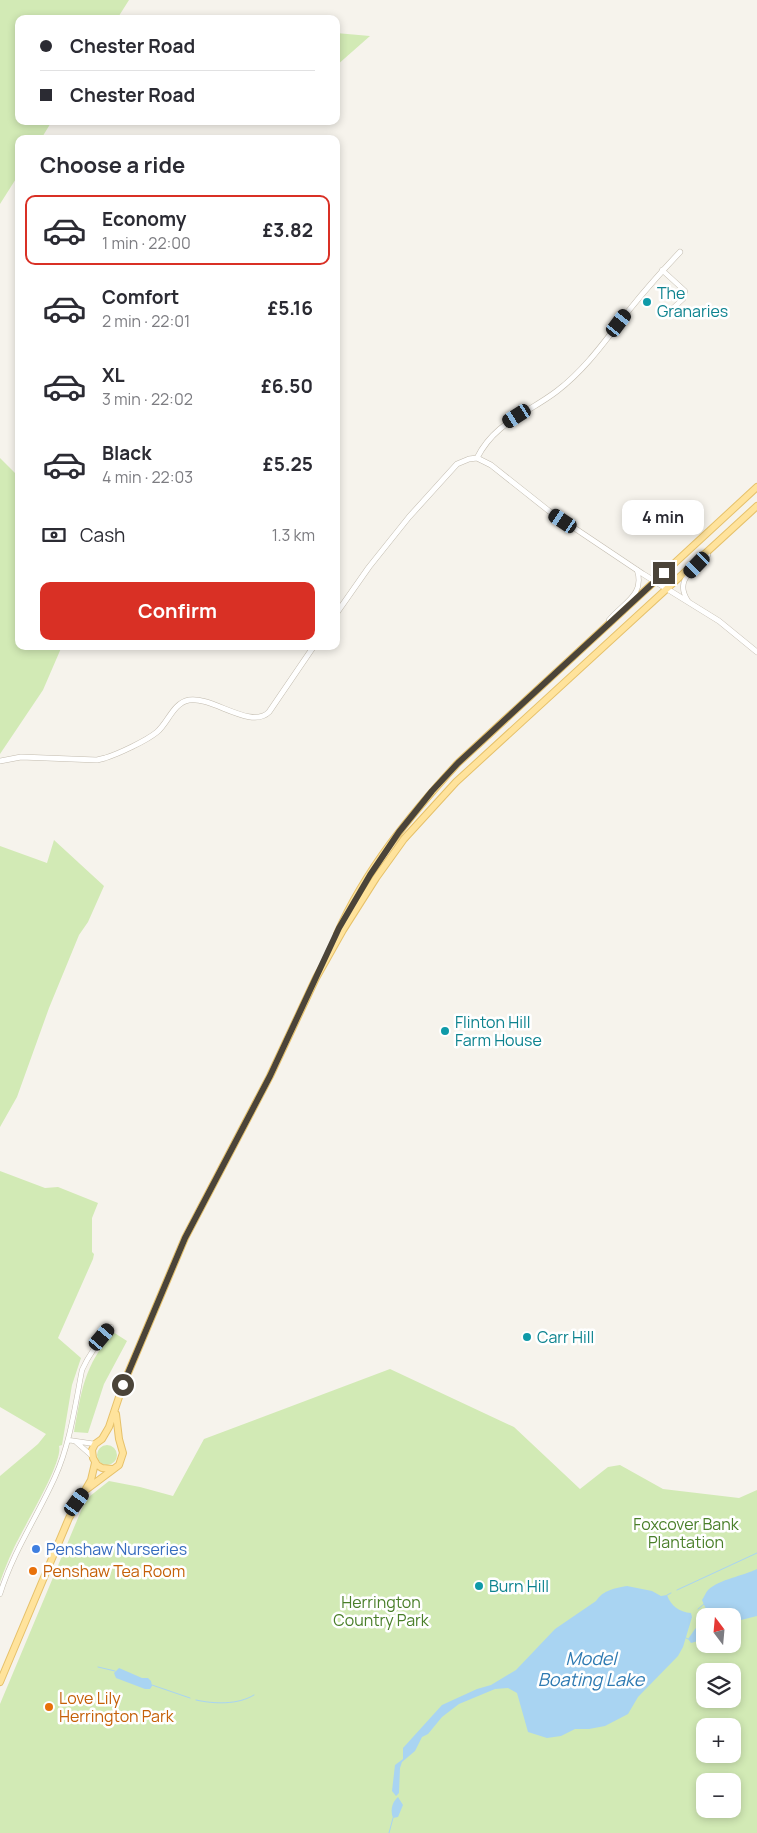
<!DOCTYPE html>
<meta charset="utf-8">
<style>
body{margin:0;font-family:Manrope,sans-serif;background:#f2f2f3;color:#2b2b33;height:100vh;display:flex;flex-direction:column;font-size:19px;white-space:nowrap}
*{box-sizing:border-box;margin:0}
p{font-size:16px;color:#7c7c81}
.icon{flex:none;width:28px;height:28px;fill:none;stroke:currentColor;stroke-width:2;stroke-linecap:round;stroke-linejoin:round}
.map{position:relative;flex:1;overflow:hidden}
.details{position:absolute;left:15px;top:135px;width:325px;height:515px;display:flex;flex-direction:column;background:#fff;border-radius:10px;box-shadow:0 2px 8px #0003}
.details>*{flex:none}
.top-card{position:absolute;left:15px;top:15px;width:325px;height:110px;border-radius:10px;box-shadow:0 2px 8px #0003;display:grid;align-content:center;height:110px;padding:0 25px;background:#fff}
.needle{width:32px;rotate:344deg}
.fabs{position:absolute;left:696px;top:1608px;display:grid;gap:10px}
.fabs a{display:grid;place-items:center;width:45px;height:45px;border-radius:10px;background:#fff;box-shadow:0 2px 8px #0003;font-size:25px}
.end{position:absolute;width:22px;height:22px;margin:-11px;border:6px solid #4b4439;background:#fff;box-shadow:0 0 0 2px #fff}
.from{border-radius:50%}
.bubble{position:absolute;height:35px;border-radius:10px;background:#fff;box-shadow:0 2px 8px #0003;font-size:16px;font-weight:700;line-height:35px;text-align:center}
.car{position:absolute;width:15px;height:30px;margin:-15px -8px;border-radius:6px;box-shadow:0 0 4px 1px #0007;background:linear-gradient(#222 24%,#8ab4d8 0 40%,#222 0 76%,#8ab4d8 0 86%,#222 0)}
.top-card b{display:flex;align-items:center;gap:18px;height:48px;font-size:19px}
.top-card b+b{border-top:1px solid #e1e1e2}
.top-card i{width:12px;height:12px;background:#2b2b33}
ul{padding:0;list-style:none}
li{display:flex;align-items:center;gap:15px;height:70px;margin:0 10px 8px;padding:0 15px;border:2px solid transparent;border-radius:10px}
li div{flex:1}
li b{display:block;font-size:19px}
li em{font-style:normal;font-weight:700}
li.current{border-color:#d93025}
li>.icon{width:45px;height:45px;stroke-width:1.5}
h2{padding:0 25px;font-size:22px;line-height:60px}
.pay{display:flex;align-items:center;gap:12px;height:55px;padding:0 25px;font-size:19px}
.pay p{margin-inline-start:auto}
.cta{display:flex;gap:10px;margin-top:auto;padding:10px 25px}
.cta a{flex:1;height:58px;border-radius:10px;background:#d93025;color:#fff;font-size:20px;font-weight:700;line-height:58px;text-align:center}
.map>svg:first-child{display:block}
.green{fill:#d2eab5;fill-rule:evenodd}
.water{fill:#a9d4f2}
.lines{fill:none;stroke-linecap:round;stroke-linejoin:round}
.stream{stroke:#a9d4f2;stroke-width:1}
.minor-casing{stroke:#c2bbae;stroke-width:5.5}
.tertiary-casing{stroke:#c2bbae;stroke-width:6}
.primary-casing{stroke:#e6c16a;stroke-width:8}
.minor{stroke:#fff;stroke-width:4.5}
.tertiary{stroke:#fff;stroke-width:5}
.primary{stroke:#ffe39c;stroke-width:6}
.route{stroke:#4b4439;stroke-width:6}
.culture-dot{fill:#0f9aa8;stroke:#fff;stroke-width:2}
.shop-dot{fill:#3f7fe0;stroke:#fff;stroke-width:2}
.food-dot{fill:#e8710a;stroke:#fff;stroke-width:2}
.labels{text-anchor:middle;stroke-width:5;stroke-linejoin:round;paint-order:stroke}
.culture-label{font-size:16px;fill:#0d838f;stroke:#fff;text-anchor:start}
.park-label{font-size:16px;fill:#4a7f2a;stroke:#fff}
.shop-label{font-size:16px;fill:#366cbe;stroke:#fff;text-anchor:start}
.food-label{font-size:16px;fill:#c56008;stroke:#fff;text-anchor:start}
.water-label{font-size:18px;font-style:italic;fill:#2e7ab2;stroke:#fff}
</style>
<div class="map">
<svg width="757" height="1833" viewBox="0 0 757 1833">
<rect width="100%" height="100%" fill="#f6f3ec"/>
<!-- green -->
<path class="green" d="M0 0H129L117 19H19V121H52L41 139H19V174L0 204Z
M336 33 370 36 336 66Z
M0 458 19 477V646H62L43 690 0 754Z
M54 840 104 886 88 922 79 935 49 1008 17 1097 0 1127V846L47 863Z
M0 1171 45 1188 58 1187 98 1203 92 1218V1252L94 1254 93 1259 58 1338 81 1358 72 1385 62 1445 59 1446C64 1462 21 1531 13 1550 8 1560 4 1571 0 1582V1476L38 1444 46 1434 0 1407Z
M113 1332 127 1341 104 1384 88 1433 74 1432C82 1388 84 1367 113 1332Z
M390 1369 514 1427 580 1489 608 1467 620 1465 663 1489 739 1498 757 1490V1833H0V1704L83 1506 90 1496 109 1481 140 1487 173 1496 204 1439ZM705 1616H732V1644H705ZM705 1671H732V1699H705ZM705 1726H732V1754H705ZM705 1781H732V1809H705Z
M97 1455a10 10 0 1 1 20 0a10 10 0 1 1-20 0Z"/>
<!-- water -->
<path class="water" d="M757 1569V1616L733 1622 732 1616H709L702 1600C704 1597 706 1592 708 1590 720 1579 743 1576 757 1569Z
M627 1586 652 1591 661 1596 667 1595C671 1606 679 1612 691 1613L692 1617 683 1647 678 1656 638 1697 628 1714 605 1726 589 1729H575L561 1736 547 1738 528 1732 517 1693 508 1688 495 1689 459 1704 442 1717 428 1734 422 1737 415 1751 402 1762 400 1768 399 1793 396 1796 392 1791 395 1765 403 1759V1748L442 1705 477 1689 491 1685 516 1670 555 1629 596 1601C603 1590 615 1588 627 1586Z
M700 1624 705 1625V1639L691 1643 688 1639 695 1629Z
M119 1668 142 1678H148L151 1681 152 1686 150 1689H145L116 1678 114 1673Z
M398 1797 403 1805 398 1817 393 1818C390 1811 392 1802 398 1797Z"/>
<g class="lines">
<!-- stream -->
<path class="stream" d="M677 1590 757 1553
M667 1595 671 1593
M698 1609 704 1604
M686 1638 688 1639
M98 1667 115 1671
M152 1685 190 1698
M196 1700C214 1704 238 1705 254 1695
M389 1833 393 1818"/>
<!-- minor casing -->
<g class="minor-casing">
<path id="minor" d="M662 270 685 291 683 299 672 309
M688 601C673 578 696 570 708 555
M609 620C624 602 645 595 637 570
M68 1440 95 1444
M76 1442 92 1456
M0 1594C13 1552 37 1517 55 1477 70 1444 75 1406 82 1370 89 1354 99 1341 111 1327"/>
</g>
<!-- tertiary casing -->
<g class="tertiary-casing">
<path id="tertiary" d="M477 458C495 422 527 414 557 391 587 368 607 338 630 309 646 289 663 270 680 252
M336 614 369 567 409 517 457 464 469 459 477 458 491 465 549 511 643 574 719 621 757 652
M0 761 21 757 97 760 105 758C118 754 146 741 157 732 168 723 173 703 189 700 212 696 251 730 269 712L314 646"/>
</g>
<!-- primary casing -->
<g class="primary-casing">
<path id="primary" d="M337 934C365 870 411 814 458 763L757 487
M112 1469 102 1468 97 1465 93 1458 92 1450 95 1444 102 1439 109 1427 123 1385 185 1238 270 1076 316 978 343 930 376 878 404 839 456 782 757 506
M87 1489 119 1465 123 1453 119 1439 116 1414
M0 1682 69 1518 91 1480 95 1463"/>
</g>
<!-- minor -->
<use href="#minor" class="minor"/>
<!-- tertiary -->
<use href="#tertiary" class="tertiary"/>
<!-- primary -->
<use href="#primary" class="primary"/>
</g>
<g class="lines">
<!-- route -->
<path class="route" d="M123 1385 185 1238 270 1076 339 928 370 875 399 832 432 791 458 763 664 573"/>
</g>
<!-- markers -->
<g class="culture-dot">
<circle cx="647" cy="302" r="5"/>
<circle cx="445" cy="1031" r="5"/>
<circle cx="527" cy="1337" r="5"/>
<circle cx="479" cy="1586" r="5"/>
</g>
<circle class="shop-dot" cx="36" cy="1549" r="5"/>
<g class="food-dot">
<circle cx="33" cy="1571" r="5"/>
<circle cx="49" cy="1707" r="5"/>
</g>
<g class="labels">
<!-- culture labels -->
<g class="culture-label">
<text x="657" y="299">The<tspan x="657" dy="18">Granaries</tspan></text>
<text x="455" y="1028">Flinton Hill<tspan x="455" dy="18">Farm House</tspan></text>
<text x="537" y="1343">Carr Hill</text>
<text x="489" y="1592">Burn Hill</text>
</g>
<!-- park labels -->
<g class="park-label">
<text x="686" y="1530">Foxcover Bank<tspan x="686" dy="18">Plantation</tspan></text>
<text x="381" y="1608">Herrington<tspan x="381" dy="18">Country Park</tspan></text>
</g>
<!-- shop labels -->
<g class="shop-label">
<text x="46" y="1555">Penshaw Nurseries</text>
</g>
<!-- food labels -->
<g class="food-label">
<text x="43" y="1577">Penshaw Tea Room</text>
<text x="59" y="1704">Love Lily<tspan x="59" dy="18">Herrington Park</tspan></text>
</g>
<!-- water labels -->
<g class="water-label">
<text x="591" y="1665">Model<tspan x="591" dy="21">Boating Lake</tspan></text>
</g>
</g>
</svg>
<div class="fabs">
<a><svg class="needle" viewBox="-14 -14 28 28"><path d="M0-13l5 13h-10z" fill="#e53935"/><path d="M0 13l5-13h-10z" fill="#7c7c81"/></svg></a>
<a><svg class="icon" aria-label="layers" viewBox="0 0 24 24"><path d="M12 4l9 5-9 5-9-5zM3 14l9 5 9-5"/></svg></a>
<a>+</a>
<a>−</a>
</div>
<i class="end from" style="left:123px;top:1385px"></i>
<i class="end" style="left:664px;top:573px"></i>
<div class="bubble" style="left:622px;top:500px;width:82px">4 min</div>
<i class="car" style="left:619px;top:323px;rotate:37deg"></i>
<i class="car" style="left:517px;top:416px;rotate:238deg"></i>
<i class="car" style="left:563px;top:521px;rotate:304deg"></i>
<i class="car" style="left:697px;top:565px;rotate:224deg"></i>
<i class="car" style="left:102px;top:1337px;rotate:40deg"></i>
<i class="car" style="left:77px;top:1502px;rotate:36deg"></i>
<div class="top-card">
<b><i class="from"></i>Chester Road</b>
<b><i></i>Chester Road</b>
</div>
<section class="details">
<h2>Choose a ride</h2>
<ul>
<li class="current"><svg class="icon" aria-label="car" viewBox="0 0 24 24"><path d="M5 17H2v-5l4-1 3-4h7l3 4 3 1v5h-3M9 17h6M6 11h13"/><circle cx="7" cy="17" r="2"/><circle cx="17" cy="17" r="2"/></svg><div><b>Economy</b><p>1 min · 22:00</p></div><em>£3.82</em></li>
<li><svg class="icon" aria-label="car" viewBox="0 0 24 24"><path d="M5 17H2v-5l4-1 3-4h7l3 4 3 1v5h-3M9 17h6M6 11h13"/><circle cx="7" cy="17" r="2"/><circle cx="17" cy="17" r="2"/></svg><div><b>Comfort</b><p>2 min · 22:01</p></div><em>£5.16</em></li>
<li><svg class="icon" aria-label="car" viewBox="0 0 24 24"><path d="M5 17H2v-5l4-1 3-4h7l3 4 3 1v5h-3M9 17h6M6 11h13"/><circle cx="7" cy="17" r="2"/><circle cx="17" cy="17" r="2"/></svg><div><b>XL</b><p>3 min · 22:02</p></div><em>£6.50</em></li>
<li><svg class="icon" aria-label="car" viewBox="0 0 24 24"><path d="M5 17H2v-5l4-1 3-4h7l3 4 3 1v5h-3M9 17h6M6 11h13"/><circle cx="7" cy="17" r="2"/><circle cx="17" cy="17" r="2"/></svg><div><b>Black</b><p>4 min · 22:03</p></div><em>£5.25</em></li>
</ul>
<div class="pay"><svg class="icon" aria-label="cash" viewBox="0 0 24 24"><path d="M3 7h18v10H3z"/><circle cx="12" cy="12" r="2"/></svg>Cash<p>1.3 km</p></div>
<div class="cta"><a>Confirm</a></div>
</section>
</div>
